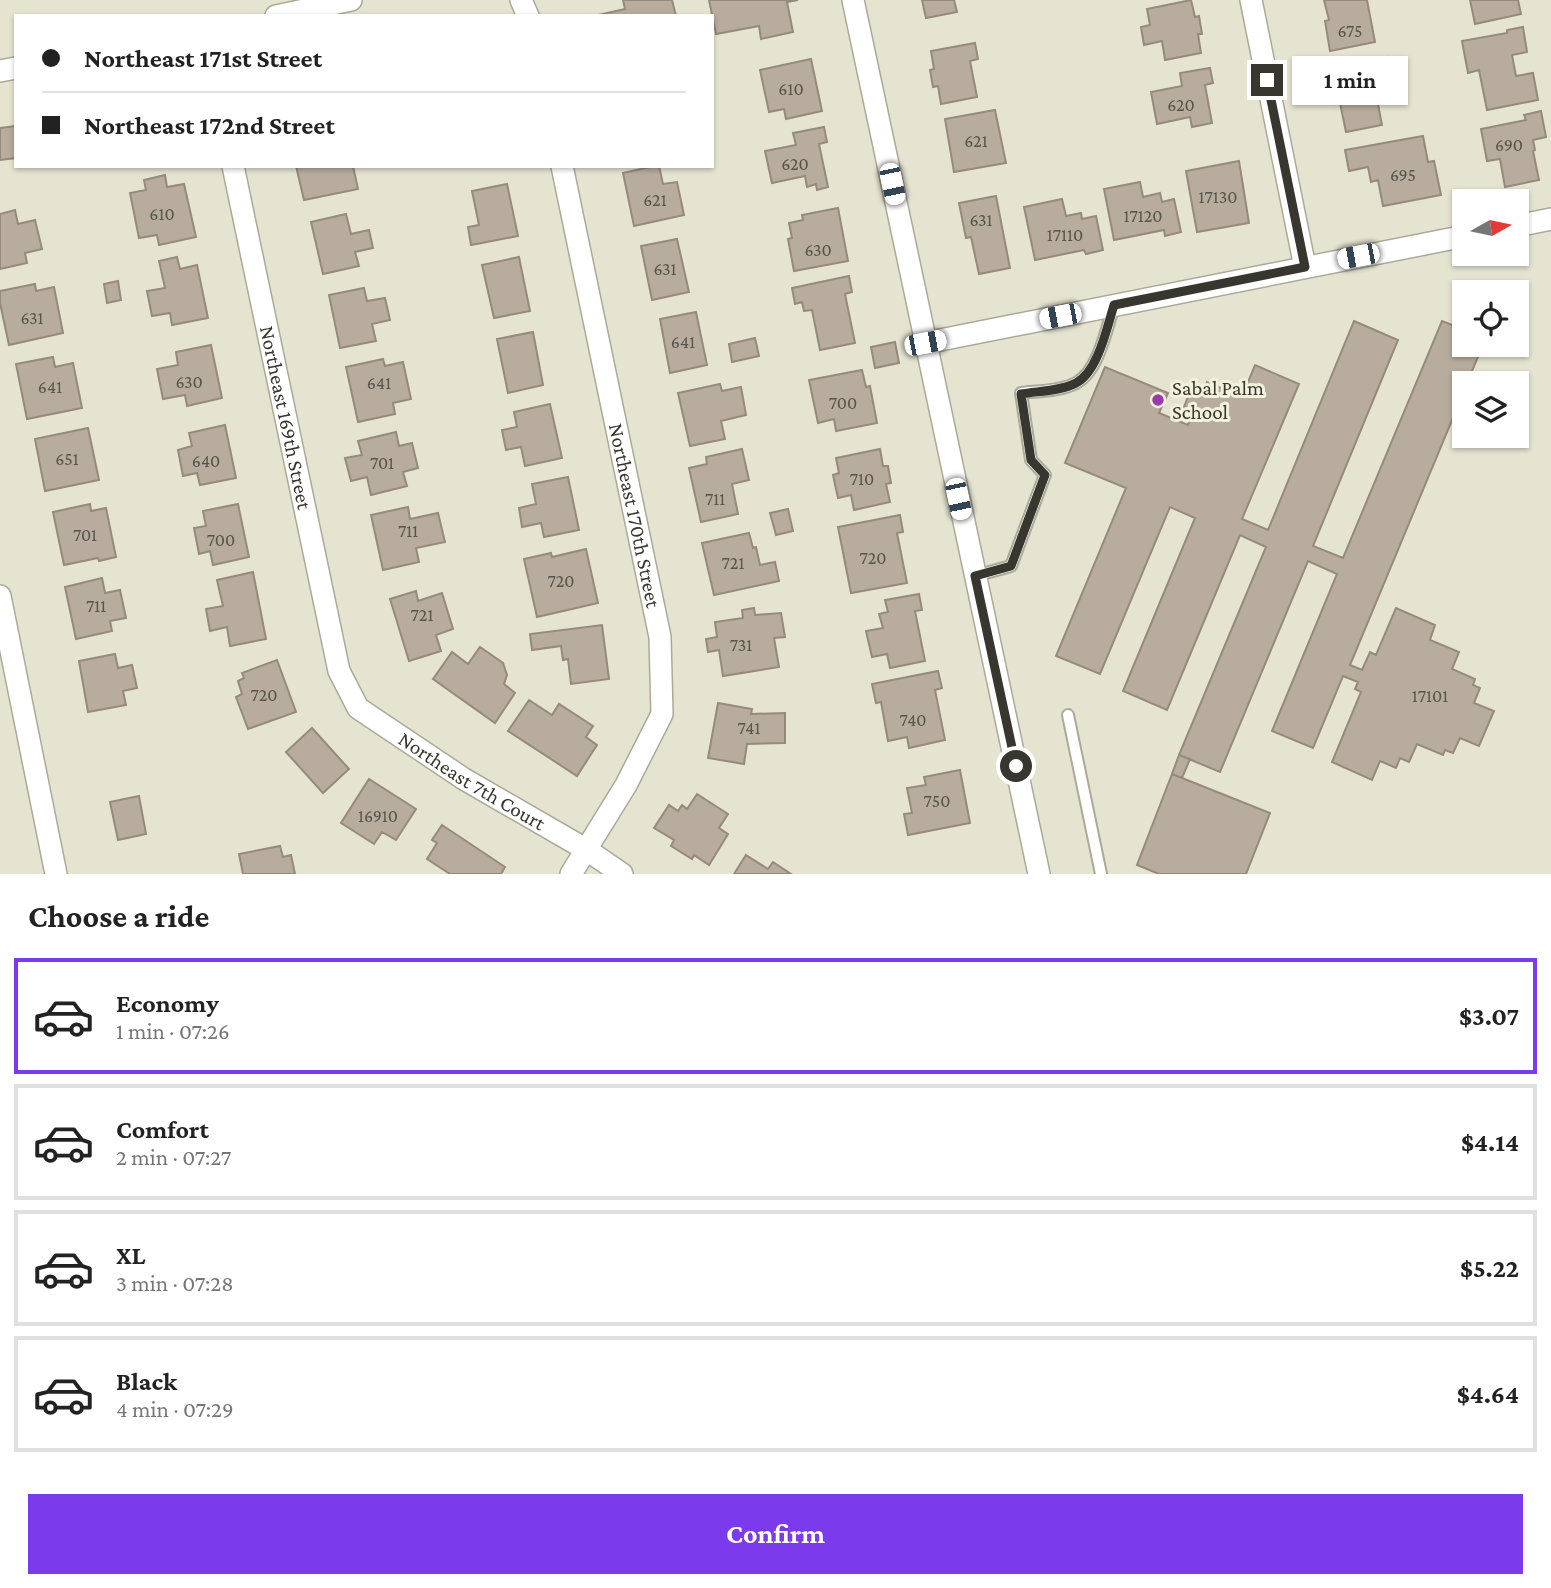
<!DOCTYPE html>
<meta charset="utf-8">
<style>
body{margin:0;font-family:"Crimson Pro",serif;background:#f6f6f6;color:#222;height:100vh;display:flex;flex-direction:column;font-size:26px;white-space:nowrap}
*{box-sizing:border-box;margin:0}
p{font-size:23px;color:#767676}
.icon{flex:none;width:38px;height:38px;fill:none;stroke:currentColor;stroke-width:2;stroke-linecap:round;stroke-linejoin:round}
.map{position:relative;height:874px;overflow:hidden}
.panel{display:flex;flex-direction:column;background:#fff;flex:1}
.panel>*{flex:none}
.banner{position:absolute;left:14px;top:14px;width:700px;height:154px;border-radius:0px;box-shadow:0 2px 5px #0004;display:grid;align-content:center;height:154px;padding:0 28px;background:#fff}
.needle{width:46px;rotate:81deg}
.buttons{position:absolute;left:1452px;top:189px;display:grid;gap:14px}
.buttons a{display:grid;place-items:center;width:77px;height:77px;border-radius:0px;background:#fff;box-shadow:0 2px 5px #0004;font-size:35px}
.end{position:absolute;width:32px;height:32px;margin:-16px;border:9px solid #37372f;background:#fff;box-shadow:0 0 0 4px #fff}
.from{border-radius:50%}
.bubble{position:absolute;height:49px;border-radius:0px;background:#fff;box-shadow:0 2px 5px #0004;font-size:23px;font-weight:700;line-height:49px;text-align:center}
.car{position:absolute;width:21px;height:42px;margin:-21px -10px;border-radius:9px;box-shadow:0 0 5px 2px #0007;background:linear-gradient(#fff 24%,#345 0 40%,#fff 0 76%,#345 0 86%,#fff 0)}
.banner b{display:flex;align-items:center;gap:24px;height:66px;font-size:26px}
.banner b+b{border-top:2px solid #e0e0e0}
.banner i{width:18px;height:18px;background:#222}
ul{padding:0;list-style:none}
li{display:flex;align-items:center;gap:21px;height:116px;margin:0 14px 10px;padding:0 14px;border:4px solid #e0e0e0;border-radius:0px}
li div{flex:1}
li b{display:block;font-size:26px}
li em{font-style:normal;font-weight:700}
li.selected{border-color:#7c3aed}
li>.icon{width:63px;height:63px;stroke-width:1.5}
h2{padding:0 28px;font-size:32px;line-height:84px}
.action{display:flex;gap:14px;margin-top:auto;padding:14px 28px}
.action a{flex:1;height:80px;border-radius:0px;background:#7c3aed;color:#fff;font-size:28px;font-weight:700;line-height:80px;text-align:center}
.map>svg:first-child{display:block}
.building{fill:#b7ac9d;stroke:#958a7b;stroke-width:2}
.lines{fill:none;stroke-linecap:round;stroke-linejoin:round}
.lane-casing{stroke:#abaa98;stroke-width:14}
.street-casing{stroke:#abaa98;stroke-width:24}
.lane{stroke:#fff;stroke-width:10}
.street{stroke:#fff;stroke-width:21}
.route{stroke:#37372f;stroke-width:9}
.poi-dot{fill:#983da8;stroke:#f2f1de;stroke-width:2.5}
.labels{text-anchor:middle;stroke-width:6;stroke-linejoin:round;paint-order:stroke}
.number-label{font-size:18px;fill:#57544a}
.poi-label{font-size:21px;fill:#37372f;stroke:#f2f1de;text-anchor:start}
.street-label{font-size:21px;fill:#37372f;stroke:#f2f1de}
</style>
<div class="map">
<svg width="1551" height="874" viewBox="0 0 1551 874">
<rect width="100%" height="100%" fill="#e5e4d1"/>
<!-- building -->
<path class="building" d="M623 0H672L676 16H594L625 9Z
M709 0H798L787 2 793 32 761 39 759 26 716 34Z
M922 0H954L957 12 926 18Z
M1191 0 1195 17 1199 16 1202 34H1198L1201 53 1165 60 1162 41 1144 45 1141 27 1150 25 1147 9Z
M1324 0H1367L1375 42 1330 51 1325 21 1329 20Z
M1470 0H1518L1521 14 1475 24Z
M1523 27 1527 52 1512 55 1516 76 1533 73 1538 100 1487 110 1479 70 1468 73 1462 41 1507 33V30Z
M975 43 978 59 970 61 977 97 941 104 938 86 933 87 930 70 934 69 931 51Z
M1388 57 1391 75 1385 77 1389 96 1377 99 1382 125 1346 132 1340 103 1335 104 1328 69Z
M811 59 822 111 786 119 784 109 769 112 760 70Z
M1210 68 1213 83 1205 85 1212 123 1192 127 1190 117 1157 124 1151 92 1182 86 1180 73Z
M995 110 1006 163 954 172 945 119Z
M1541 111 1546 137 1533 140 1535 150 1533 151 1539 180 1505 187 1500 159 1487 161 1481 129 1526 120 1524 115Z
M16 126V158L0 160V128Z
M824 127 827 142 819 144 828 187 817 190 816 184 807 187 805 176 772 183 765 151 796 145 793 133Z
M1423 136 1428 162 1434 161 1441 195 1383 206 1378 180 1371 182 1368 167 1349 171 1345 150Z
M1239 161 1249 223 1197 232 1186 171Z
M296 166H353L358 189 304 200Z
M654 166H659L663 184 677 182 684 215 634 226 623 173Z
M165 175 167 187 184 184 196 237 159 245 157 235 139 238 130 193 146 190 144 180Z
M1140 182 1143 197 1160 193 1162 202 1174 199 1181 232 1165 236 1164 230 1114 240 1104 189Z
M507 184 518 236 471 245 468 227 479 225 472 191Z
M996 196 1010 268 979 274 971 237 966 238 959 203Z
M1062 199 1066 216 1081 213 1082 219 1096 216 1103 250 1086 254 1084 250 1035 260 1024 207Z
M838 208 848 261 794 271 788 239 792 238 789 223 803 220 802 215Z
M15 210 18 224 35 220 42 249 25 253 27 263 0 269V214Z
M346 214 351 234 369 230 373 248 355 252 359 266 323 274 311 222Z
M677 239 689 292 652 300 641 246Z
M177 257 180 269 197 265 208 318 172 325 170 313 152 316 147 291 165 288 159 261Z
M519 257 530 311 494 318 482 265Z
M849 276 852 292 845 294 855 343 820 350 812 310 804 311 802 302 795 304 792 288Z
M118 281 121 300 107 303 104 284Z
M35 284 36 291 54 287 63 333 9 345 0 303V291Z
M364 288 367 301 385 298 390 320 372 324 376 341 340 348 329 295Z
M696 312 707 365 670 373 660 319Z
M1354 321 1398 340 1313 546 1343 558 1442 321 1465 330V345H1483L1467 383H1465V389L1350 665 1362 670 1370 652 1376 655 1396 608 1435 625 1430 640 1459 652 1452 669 1475 679 1473 685 1480 688 1474 703 1494 711 1479 746 1460 738 1453 753 1445 750 1443 755 1417 744 1409 762 1400 758 1396 768 1380 761 1372 780 1332 762 1361 692 1355 689 1358 682 1343 676 1313 748 1272 731 1337 574 1308 561 1220 772 1179 755 1266 547 1240 535 1167 710 1123 691 1195 518 1170 507 1100 674 1056 656 1126 488 1065 463 1105 367 1168 393 1159 413 1188 425 1194 411 1184 407 1191 389 1203 394 1207 382 1242 397 1255 365 1299 384 1242 519 1268 530Z
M533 332 543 385 508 393 497 339Z
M755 338 759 356 732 362 729 344Z
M895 342 899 363 875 368 871 347Z
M211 345 222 398 187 406 185 395 163 399 157 369 178 365 176 352Z
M53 357 55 367 73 363 82 408 27 419 16 364Z
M383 359 385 366 403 362 411 399 393 403 395 414 358 422 346 367Z
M862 370 866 387 870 386 877 423 836 431 834 419 818 423 809 380Z
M720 384 722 391 741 387 746 415 721 421 725 439 690 446 678 393Z
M550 404 562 458 525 466 521 447 506 450 502 430 517 427 514 412Z
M225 425 236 478 200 485 197 473 183 476 178 450 192 446 189 433Z
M88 428 99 480 45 491 35 439Z
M396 432 399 446 412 443 418 468 403 472 407 486 371 495 367 477 351 481 345 458 362 455 358 441Z
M742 449 749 480 732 484 738 514 701 522 689 468 707 464 706 457Z
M880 449 883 466H888L891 483 886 484 890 502 854 510 851 495 838 498 833 475 839 473 836 458Z
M568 477 579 530 544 537 541 523 522 527 519 508 536 504 532 484Z
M90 504 91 511 106 508 116 557 99 561 98 558 64 565 53 512Z
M238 504 249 557 213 565 210 551 199 554 194 528 206 526 203 511Z
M408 507 410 519 438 513 445 542 416 548 419 562 383 570 371 515Z
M788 509 793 531 776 535 770 513Z
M900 515 903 532 897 533 907 583 851 593 838 527Z
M749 533 753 548 756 547 760 565 775 562 779 581 714 595 702 543Z
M586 549 598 603 537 617 524 559 551 553 552 557Z
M253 572 266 639 230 646 227 627 210 631 206 609 223 606 217 580Z
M102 578 105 593 120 590 126 618 110 621 112 631 76 639 65 587Z
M416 591 418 601 442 593 453 629 436 635 441 651 409 661 390 599Z
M919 594 922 610 915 611 925 661 890 668 887 654 872 657 866 631 883 628 879 614 888 612 885 600Z
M754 608 755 615 781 613 785 637 774 638 779 667 723 676 719 650 708 652 706 639 717 637 715 622 743 618 742 610Z
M602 625 609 679 571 684 568 659 563 660 561 646 532 650 530 634Z
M480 647 503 663 507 675 504 684 515 693 495 723 433 679 452 652 468 664Z
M115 654 118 668 132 665 137 688 123 691 126 705 88 712 79 661Z
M277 660 296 712 248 729 236 697 242 694 238 681 244 678 242 673Z
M938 671 942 688 935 690 945 740 909 748 907 737 888 741 881 702 876 703 872 684Z
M529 700 552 715 559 704 593 726 586 737 597 745 577 776 508 731Z
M718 703 752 709 751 714 785 713V743L747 744 744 764 708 758Z
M312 728 349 769 323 793 286 752Z
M1179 755 1190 759 1182 778 1172 774Z
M960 770 970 823 908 835 904 814 912 813 907 788 926 785 924 777Z
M1172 774 1270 813 1246 874H1159L1137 865Z
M369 779 416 809 396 840 382 832 374 844 341 823Z
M697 794 728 814 719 828 728 834 709 865 694 855 692 859 671 846 674 840 654 828 669 805 678 811 682 805 687 809Z
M139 796 146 834 118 840 110 802Z
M442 825 505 867 501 874H450L427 859 437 843 432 840Z
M280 846 283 857 291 855 295 874H243L239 854Z
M746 855 768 869 773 862 791 874H734Z"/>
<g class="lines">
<!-- lane casing -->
<g class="lane-casing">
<path id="lane" d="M975 576 1011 566 1045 475 1031 460 1021 393C1038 391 1061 391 1076 383 1098 372 1107 328 1114 305
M1068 715 1101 874"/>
</g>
<!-- street casing -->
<g class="street-casing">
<g id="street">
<path d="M521 0 528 16"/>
<path d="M853 0 1039 874"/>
<path d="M1251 0 1305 267"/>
<path d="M276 16 351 0"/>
<path d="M0 71 16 68"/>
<path id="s1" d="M233 166 339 671 358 708 464 779 587 850 622 874"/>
<path id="s2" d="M562 166 660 637 662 714 626 785 571 874"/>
<path d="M1517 226 1551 219"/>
<path d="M925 343 1465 236"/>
<path d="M0 596 56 874"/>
</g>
</g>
<!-- lane -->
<use href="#lane" class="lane"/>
<!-- street -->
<use href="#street" class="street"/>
</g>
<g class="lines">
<!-- route -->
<path class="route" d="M1016 766 975 576 1011 566 1045 475 1031 460 1021 394C1038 391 1061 391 1076 383 1098 372 1107 327 1114 305L1305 267 1267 80"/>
</g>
<!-- markers -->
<circle class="poi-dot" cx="1158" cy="400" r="7"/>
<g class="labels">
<!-- number labels -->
<g class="number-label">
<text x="1350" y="37">675</text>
<text x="791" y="95">610</text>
<text x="1181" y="111">620</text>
<text x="976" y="147">621</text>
<text x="1509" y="151">690</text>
<text x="795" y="170">620</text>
<text x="1403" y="181">695</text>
<text x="1218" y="203">17130</text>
<text x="655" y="206">621</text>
<text x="162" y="220">610</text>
<text x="1143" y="222">17120</text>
<text x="981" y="226">631</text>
<text x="1065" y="241">17110</text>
<text x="818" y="256">630</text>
<text x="665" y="275">631</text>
<text x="32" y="324">631</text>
<text x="683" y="348">641</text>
<text x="189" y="388">630</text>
<text x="379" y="389">641</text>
<text x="50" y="393">641</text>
<text x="843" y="409">700</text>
<text x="67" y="465">651</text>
<text x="206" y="467">640</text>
<text x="382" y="469">701</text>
<text x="862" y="485">710</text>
<text x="715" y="505">711</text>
<text x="408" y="537">711</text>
<text x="85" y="541">701</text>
<text x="221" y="546">700</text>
<text x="873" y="564">720</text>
<text x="733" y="569">721</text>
<text x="561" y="587">720</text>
<text x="96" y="612">711</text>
<text x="422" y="621">721</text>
<text x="741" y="651">731</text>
<text x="264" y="701">720</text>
<text x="1430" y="702">17101</text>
<text x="913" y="726">740</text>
<text x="749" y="734">741</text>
<text x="937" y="807">750</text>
<text x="378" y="822">16910</text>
</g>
<!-- poi labels -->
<g class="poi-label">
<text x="1172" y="395">Sabal Palm<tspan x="1172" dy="24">School</tspan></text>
</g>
<!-- street labels -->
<g class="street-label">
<text dy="7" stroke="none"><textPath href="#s1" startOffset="257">Northeast 169th Street</textPath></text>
<text dy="7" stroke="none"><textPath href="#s2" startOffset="357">Northeast 170th Street</textPath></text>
<text dy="7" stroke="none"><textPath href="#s1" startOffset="693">Northeast 7th Court</textPath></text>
</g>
</g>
</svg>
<div class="buttons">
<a><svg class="needle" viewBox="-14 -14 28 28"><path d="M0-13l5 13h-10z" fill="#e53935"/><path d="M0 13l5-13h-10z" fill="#767676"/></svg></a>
<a><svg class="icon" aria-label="locate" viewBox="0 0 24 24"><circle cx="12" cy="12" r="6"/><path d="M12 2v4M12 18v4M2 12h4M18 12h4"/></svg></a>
<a><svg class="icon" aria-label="layers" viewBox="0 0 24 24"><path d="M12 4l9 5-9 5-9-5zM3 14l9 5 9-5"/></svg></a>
</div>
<i class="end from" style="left:1016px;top:766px"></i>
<i class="end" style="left:1267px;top:80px"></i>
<div class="bubble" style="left:1292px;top:56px;width:116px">1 min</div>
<i class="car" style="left:892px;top:184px;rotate:168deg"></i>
<i class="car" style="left:1358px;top:256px;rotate:259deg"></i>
<i class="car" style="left:1060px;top:316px;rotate:259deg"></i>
<i class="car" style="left:925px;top:343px;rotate:79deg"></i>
<i class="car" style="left:958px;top:499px;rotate:168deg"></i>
<div class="banner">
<b><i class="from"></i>Northeast 171st Street</b>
<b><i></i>Northeast 172nd Street</b>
</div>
</div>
<section class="panel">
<h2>Choose a ride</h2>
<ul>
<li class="selected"><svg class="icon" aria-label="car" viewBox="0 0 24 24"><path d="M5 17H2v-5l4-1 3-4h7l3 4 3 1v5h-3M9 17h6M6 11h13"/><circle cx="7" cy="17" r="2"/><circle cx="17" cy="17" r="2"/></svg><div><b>Economy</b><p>1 min · 07:26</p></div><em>$3.07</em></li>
<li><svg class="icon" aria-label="car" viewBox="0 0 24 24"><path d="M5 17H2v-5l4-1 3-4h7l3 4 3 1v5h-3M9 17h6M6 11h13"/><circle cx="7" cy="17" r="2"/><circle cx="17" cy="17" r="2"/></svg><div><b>Comfort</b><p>2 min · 07:27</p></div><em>$4.14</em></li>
<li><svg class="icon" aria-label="car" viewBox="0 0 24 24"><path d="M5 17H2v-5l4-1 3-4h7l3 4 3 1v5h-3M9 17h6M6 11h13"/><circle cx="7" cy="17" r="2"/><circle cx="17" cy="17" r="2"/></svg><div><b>XL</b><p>3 min · 07:28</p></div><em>$5.22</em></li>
<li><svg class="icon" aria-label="car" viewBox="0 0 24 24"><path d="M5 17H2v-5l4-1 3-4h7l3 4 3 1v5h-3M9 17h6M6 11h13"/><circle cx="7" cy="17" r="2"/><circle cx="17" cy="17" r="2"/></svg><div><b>Black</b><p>4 min · 07:29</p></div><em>$4.64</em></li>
</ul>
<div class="action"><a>Confirm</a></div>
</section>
